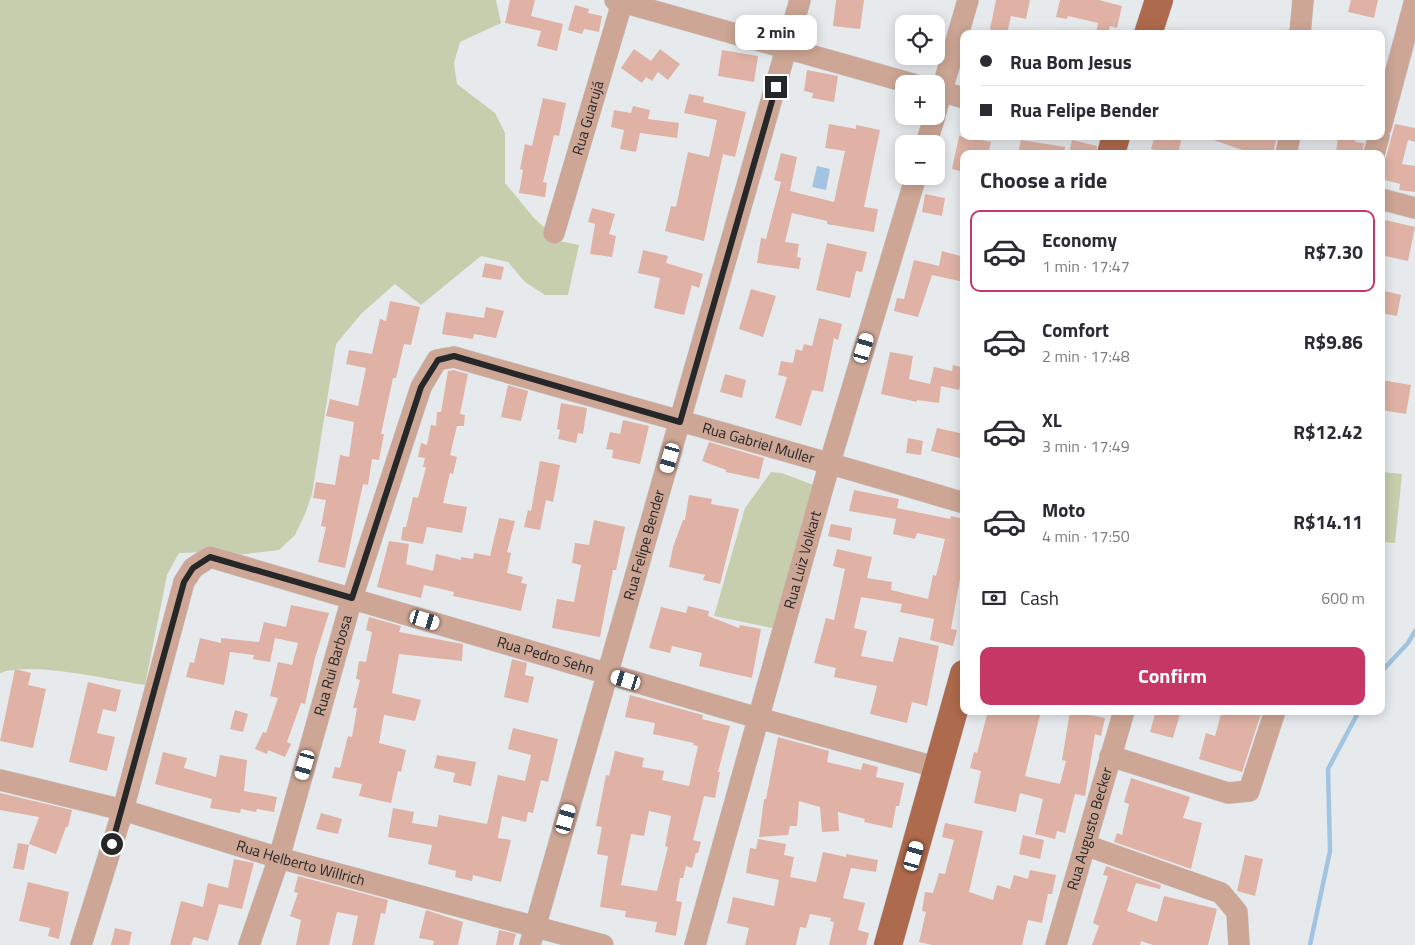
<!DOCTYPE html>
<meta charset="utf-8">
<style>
body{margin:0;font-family:"Titillium Web",sans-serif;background:#f2f2f3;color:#2b2b33;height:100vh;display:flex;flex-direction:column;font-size:19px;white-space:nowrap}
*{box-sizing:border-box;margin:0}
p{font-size:16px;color:#7c7c81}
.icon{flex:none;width:28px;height:28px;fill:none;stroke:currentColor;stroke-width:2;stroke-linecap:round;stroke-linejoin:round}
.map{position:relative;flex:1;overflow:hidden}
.sheet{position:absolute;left:960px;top:150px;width:425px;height:565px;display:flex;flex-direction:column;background:#fff;border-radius:10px;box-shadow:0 2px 12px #0003}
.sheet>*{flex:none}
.hud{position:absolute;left:960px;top:30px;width:425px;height:110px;border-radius:10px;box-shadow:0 2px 12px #0003;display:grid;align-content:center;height:110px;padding:0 20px;background:#fff}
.buttons{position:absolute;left:895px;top:15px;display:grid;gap:10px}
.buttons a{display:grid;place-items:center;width:50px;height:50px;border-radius:10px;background:#fff;box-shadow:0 2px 12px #0003;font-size:25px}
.end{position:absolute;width:22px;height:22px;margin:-11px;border:6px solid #262728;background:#fff;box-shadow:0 0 0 2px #fff}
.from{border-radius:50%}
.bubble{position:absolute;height:35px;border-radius:10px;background:#fff;box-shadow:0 2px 12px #0003;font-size:16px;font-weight:700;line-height:35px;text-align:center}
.car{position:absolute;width:15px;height:30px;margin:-15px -8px;border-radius:6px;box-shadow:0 0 4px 1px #0007;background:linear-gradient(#fff 24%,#345 0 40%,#fff 0 76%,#345 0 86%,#fff 0)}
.hud b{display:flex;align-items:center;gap:18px;height:48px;font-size:19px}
.hud b+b{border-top:1px solid #e1e1e2}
.hud i{width:12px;height:12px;background:#2b2b33}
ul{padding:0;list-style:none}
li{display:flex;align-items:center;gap:15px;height:82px;margin:0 10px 8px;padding:0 10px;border:2px solid transparent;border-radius:10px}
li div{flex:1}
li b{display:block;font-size:19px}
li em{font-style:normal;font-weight:700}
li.active{border-color:#c53764}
li>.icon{width:45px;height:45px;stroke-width:1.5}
h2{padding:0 20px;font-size:22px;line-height:60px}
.pay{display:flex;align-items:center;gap:12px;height:55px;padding:0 20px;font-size:19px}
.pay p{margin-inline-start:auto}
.primary-button{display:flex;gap:10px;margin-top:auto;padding:10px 20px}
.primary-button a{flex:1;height:58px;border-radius:10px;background:#c53764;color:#fff;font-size:20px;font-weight:700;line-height:58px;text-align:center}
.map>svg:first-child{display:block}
.green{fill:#c7cead}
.water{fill:#a2c4e1}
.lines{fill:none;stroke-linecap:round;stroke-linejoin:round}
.stream{stroke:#a2c4e1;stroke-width:4.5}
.building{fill:#dfb2a5;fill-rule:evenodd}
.minor-casing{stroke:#c4c7ca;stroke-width:22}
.major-casing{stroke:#c4c7ca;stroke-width:29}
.minor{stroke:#cda695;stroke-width:21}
.major{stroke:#ae6a4c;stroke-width:28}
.route{stroke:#262728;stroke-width:6}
.labels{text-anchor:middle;stroke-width:4;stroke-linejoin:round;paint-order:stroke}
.street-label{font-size:15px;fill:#262728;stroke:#f5f8fb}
</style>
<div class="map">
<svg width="1415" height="945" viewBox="0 0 1415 945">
<rect width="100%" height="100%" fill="#e7eaed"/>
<!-- green -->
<path class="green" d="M0 0H496L501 23 460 42 454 63 457 84 495 113 505 133V183L534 218 559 241 579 245 568 295H545L525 282 508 262 481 256 421 305 395 284 362 313 336 344 312 494 305 514 295 535 279 550 229 556 205 552 179 553 167 575 145 685C107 680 35 661 0 673Z
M771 472 782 473 816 486 777 629 714 616 745 508Z
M1381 472 1402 474 1395 543 1381 542Z"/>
<!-- water -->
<path class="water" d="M817 166 830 169 826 190 812 187Z"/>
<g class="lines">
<!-- stream -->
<path class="stream" d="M1381 672 1408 643 1415 631
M1310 945 1330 851 1328 769 1359 711"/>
</g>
<!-- building -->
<path class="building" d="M510 0H535L531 16 563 24 557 51 537 46 541 31 505 23Z
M836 0H864L860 29 833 26Z
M996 0H1030L1026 19 1011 16 1007 34H989Z
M1060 0H1099L1122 6 1117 28 1110 26 1108 34H1096L1098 23 1068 16 1067 19 1056 17Z
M1351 0H1378L1374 18 1348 12Z
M575 5 589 9 588 13 602 16 599 32 584 29 582 34 568 30Z
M634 49 651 61 660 49 680 64 668 80 658 72 652 81 646 77 642 83 621 68Z
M722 50 758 56 754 82 718 76Z
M807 70 838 76 834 102 812 98 813 93 804 91Z
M689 94 704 97 703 102 746 112 735 157 723 154 704 241 665 231 671 206 676 207 688 152 709 157 717 120 684 113Z
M543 98 566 103 559 136 554 135 543 182 547 183 545 197 519 193 523 170 520 169 525 144 532 146Z
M633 106 650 110 648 119 679 123 677 138 640 133 636 152 620 149 624 130 611 127 614 110 631 113Z
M829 124 856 129V125L880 130 864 207 878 209 874 232 827 224V221L792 213 785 242 799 244 797 257 801 258 799 269 757 263 761 238 766 239 781 182 774 180 781 153 797 157 790 191 834 202 845 151 825 148Z
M1395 124 1415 128V142L1408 140 1402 164 1415 166V192L1399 190 1400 184 1381 179V164L1386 157Z
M959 136 991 142 988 154H964V172L952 169Z
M1155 136H1182L1178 154 1151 149Z
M1209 136H1277L1273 154H1254L1208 138Z
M1338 136H1356L1355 142 1364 143 1362 154H1336Z
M1021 140 1065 147 1064 154H1018Z
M1072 140 1097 146 1096 154H1069Z
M925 194 945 198 942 216 922 212Z
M592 208 615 214 609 234 616 236 612 257 590 254 595 224 588 222Z
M1381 219 1415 227 1408 261 1381 255Z
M827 243 867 252 862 272 856 271 850 298 816 290Z
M643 250 668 256 666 263 703 274 699 288 692 285 684 315 654 308 660 278 638 273Z
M942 251 964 257V282L932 275 918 317 894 311 897 298 904 299 914 260 939 266Z
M485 263 504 267 501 280 482 277Z
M751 289 776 296 763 337 739 329Z
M1381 290 1401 295 1397 316 1381 313Z
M390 301 420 307 411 345 404 344 396 378H393L381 434H384L379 460 372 459 368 485 363 484 345 568 318 562 326 527 321 526 326 500 313 498 316 482 335 485 340 455 349 457 354 422 326 416 330 399 358 406 366 368 346 364 349 350 372 354 380 319 386 321Z
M486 307 504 311 496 338 474 334 473 339 442 334 446 312 484 318Z
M819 318 842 324 838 340 834 338 823 392 812 390 801 426 775 418 787 377 778 375 781 361 793 363 796 349 802 351 804 344 812 346Z
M890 352 913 356 909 379 930 384 934 367 952 371 953 365 964 368 959 390 941 386 939 403 917 400V402L881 394Z
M453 370 468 374 460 414 465 415 464 426H457L450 455 457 457 453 474 450 473 443 503 467 507 462 533 427 527 423 544 401 540 403 527H406L413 497 418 498 426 467H423L425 458 418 457 421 443 427 445 431 425 436 426 437 412H441L448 371Z
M725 374 746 380 742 398 720 392Z
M1381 380 1411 385 1406 414 1381 410Z
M508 385 528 391 521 421 501 417Z
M561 403 587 408 583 434 578 433 576 443 558 439 560 430 557 429Z
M623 420 649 426 640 464 612 458 613 450 606 449 610 432 620 434Z
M937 428 964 434V459L931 451Z
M908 438 923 441 921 455 906 453Z
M709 442 764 458 759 479 726 472V470L702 461Z
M540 461 560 465 553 502 546 500 540 530 524 527 528 510 531 511Z
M854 490 899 499 897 508 950 519 951 516 964 519V556L951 629 957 630 953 646 930 640 934 619 900 612 902 604 861 597 854 628 867 631 861 656 893 662 899 637 939 646 927 706 912 702 907 723 870 714 877 686 834 677 836 668 814 663 826 618 834 620 845 569 833 566 837 549 872 557 867 578 892 582 891 590 928 599 933 575 936 576 945 539 917 533 915 539 893 534 896 519 849 511Z
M689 495 712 499 711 504 739 509 720 584 703 580 705 575 669 567 673 547 683 520H685Z
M499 518 515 521 507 552 511 553 507 573 523 577 521 583 527 584 521 611 453 596 454 592 424 585 421 598 377 587 389 541 409 544 406 564 433 571 436 554 461 560V557L473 559 474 553 490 556Z
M594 520 625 527 616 570H613L600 637 552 628 557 599 574 602 581 565 572 563 575 543 589 545Z
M831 524 852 528 850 541 828 536Z
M291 605 329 613 315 658 305 704 301 703 287 742 291 744 285 757 268 750 267 754 255 749 263 732 266 733 278 698 270 696 278 662 292 665 298 643 275 638 270 662 253 659 254 655 230 652 224 685 186 677 190 662 194 663 200 638 221 643V638L259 642 264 622 286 627Z
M688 606 709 611 708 616 739 628 740 625 761 629 752 678 699 666 702 653 672 646 670 653 649 648 661 607 686 613Z
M369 617 401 626 399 632 463 644 462 661 399 654 392 693 421 700 415 721 384 715 379 743 406 750 401 772 398 771 391 803 359 796 362 784 332 778 335 767 340 768 348 736 352 737 357 708H353L360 680 356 679 359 661 366 662 372 632 366 630Z
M512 659 527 663 525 675 534 677 528 703 504 697Z
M15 669 31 673 28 685 46 689 33 748 0 741Z
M88 682 121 690 116 712 103 709 97 733 115 737 107 771 69 762Z
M630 695 703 715 702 719 730 726 718 772H720L715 798 704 796 693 840 701 842 698 853H696L692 868 686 866 683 878H680L676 901 682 902 676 936 655 932 657 922 625 917 626 911 600 907 608 856 597 854 602 827 596 826 606 775 609 776 615 751 644 758 642 767 664 771 662 780 689 786 698 746 693 745 694 743 653 734 655 723 625 717ZM649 811 671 816 665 846 668 847 657 891 621 885 631 834 644 836Z
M235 710 248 714 243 732 230 729Z
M988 711H1041L1025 776 1060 784 1066 761 1062 760 1070 711 1105 718 1101 736 1095 734 1085 796 1075 794 1065 833 1057 831 1055 839 1035 834 1043 799 1020 793 1016 812 974 803 981 771 970 768 974 752 977 753Z
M1156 711H1181L1173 738 1150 732Z
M1222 711H1262L1242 772 1199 759 1206 733 1215 736Z
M513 728 558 739 548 782 541 780 533 813 528 812 526 822 502 816 498 838 511 840 501 882 473 875 472 881 455 877 456 871 428 864 432 845 388 837 393 808 414 812 412 823 437 827 439 815 487 824 498 775 525 781 531 755 508 749Z
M778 737 829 751 827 762 861 770 863 763 878 767 876 777 904 783 899 806H896L892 828 864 822 865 819 838 812 839 831 822 832 820 807 799 801 797 826H790L788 835 759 837 764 799H766Z
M163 752 187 758 184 768 216 777 220 755 247 760 244 791 277 797 274 812 257 809 256 812 241 809 240 813 210 808 212 799 155 784Z
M437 755 476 762 471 786 453 782 455 773 434 768Z
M1131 778 1190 797 1183 818 1202 823 1191 869 1114 842 1117 833 1122 835 1129 804 1124 802Z
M0 793 72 810 68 827H66L56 854 29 844 39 817 0 810Z
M321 813 342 819 338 834 316 829Z
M945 823 983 831 969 892 993 900 997 885 1010 889 1014 875 1028 879 1030 870 1056 875 1052 894H1048L1042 923 1028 920 1022 945H932L919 942 926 912 922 911 925 892 933 893 939 873 945 874 954 840 942 837Z
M1023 835 1044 840 1040 859 1019 854Z
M758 839 786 844 784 855 794 857 790 877 816 882 823 852 846 857V854L878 860 876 872 851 868 843 898 865 903 858 930 869 933 866 945H829L834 922 830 921 831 918 810 914 806 928 800 927 796 945H745L749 928 727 923 733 897 774 906 779 880 746 873 750 848 756 849Z
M18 843 29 845 24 870 13 868Z
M1245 855 1263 859 1255 896 1237 891Z
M234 859 254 863 242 909 219 904 208 941 194 937 191 945H170L181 901 203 907 208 883 228 888Z
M1106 866 1161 885 1160 889 1136 883 1127 911 1157 922 1164 896 1217 909 1208 945H1153L1141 941 1140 945H1092L1099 926 1093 923 1108 876 1103 875Z
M298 876 388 900 385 914 381 913 374 945H352L358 916 337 912 329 945H296L301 920 290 916 298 893 294 892Z
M28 882 69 892 59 939 48 936 50 928 19 921Z
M426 910 463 922 458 945H433L434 941 419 938Z
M115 928 132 932 129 945H111Z
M499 930 516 934 513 945H496Z"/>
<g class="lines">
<!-- minor casing -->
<g class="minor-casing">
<g id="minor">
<path d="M615 0 913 84"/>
<path d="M1300 34 1303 0"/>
<path d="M936 90 964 98"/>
<path d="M936 111 968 0"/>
<path d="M1381 127 1415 0"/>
<path d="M926 144 935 116"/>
<path d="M1286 154 1290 136"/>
<path d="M1374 154 1379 136"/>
<path d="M1381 199 1415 208"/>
<path id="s1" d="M554 233 622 3"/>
<path d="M1110 756 1228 793 1249 791 1275 711"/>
<path id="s2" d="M0 780 123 810 279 858 603 945"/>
<path d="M1085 845 1221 893 1237 912 1239 945"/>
<path id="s3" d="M81 945 123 810 184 582 193 568 210 557 758 718 939 768"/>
<path id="s4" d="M249 945 279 858 352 598 421 387 437 360 454 357C624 406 795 452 964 503"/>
<path id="s5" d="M530 945 800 0"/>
<path id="s6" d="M695 945 830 462 916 176"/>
<path id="s7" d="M1056 945 1124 711"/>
</g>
</g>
<!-- major casing -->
<g class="major-casing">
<path id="major" d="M1148 34 1159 0
M1111 154 1116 136
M888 945 964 674"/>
</g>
<!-- minor -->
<use href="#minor" class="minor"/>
<!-- major -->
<use href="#major" class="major"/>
</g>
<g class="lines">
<!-- route -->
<path class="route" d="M112 844 184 582 193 568 210 557 352 598 421 387 438 360 454 356 680 422 776 87"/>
</g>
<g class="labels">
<!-- street labels -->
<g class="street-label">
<text dy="5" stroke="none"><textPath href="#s1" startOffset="120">Rua Guarujá</textPath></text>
<text dy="5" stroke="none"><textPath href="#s4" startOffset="949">Rua Gabriel Muller</textPath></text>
<text dy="5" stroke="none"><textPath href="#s5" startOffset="416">Rua Felipe Bender</textPath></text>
<text dy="5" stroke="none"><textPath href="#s6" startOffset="400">Rua Luiz Volkart</textPath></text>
<text dy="5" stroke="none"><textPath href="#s3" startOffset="764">Rua Pedro Sehn</textPath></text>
<text dy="5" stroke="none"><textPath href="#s4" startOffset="292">Rua Rui Barbosa</textPath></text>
<text dy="5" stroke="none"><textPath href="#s7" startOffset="121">Rua Augusto Becker</textPath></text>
<text dy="5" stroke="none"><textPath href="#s2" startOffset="312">Rua Helberto Willrich</textPath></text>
</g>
</g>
</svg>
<div class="buttons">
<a><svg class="icon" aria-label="locate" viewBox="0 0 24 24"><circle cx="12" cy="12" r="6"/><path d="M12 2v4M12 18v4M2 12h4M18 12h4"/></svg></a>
<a>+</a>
<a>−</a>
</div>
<i class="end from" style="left:112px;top:844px"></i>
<i class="end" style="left:776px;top:87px"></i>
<div class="bubble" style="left:735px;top:15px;width:82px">2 min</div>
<i class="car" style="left:864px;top:348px;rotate:17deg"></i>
<i class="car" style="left:670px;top:458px;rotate:196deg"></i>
<i class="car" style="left:425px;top:620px;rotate:107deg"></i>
<i class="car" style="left:626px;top:680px;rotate:287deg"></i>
<i class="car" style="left:305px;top:765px;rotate:196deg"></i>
<i class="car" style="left:566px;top:819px;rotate:16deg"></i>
<i class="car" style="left:914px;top:856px;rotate:16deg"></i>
<div class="hud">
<b><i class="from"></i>Rua Bom Jesus</b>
<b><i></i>Rua Felipe Bender</b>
</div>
<section class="sheet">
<h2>Choose a ride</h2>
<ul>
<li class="active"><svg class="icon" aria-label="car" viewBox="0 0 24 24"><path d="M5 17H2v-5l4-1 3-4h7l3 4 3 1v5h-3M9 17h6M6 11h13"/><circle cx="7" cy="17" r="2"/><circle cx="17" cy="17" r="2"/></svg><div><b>Economy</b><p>1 min · 17:47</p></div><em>R$7.30</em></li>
<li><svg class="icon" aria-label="car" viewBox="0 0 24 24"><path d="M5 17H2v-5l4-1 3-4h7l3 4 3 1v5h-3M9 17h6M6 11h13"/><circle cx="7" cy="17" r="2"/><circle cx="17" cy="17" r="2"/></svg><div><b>Comfort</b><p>2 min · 17:48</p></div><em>R$9.86</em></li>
<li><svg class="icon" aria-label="car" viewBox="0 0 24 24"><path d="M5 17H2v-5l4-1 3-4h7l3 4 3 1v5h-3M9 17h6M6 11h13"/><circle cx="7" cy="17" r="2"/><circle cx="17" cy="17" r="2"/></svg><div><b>XL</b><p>3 min · 17:49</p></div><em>R$12.42</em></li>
<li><svg class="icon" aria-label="car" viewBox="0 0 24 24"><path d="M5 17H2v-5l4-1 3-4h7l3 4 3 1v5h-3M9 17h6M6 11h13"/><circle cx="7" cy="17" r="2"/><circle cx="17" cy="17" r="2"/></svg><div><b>Moto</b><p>4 min · 17:50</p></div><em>R$14.11</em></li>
</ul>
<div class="pay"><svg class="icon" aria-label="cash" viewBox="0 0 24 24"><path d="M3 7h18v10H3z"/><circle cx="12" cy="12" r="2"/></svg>Cash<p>600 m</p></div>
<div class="primary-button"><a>Confirm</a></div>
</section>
</div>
